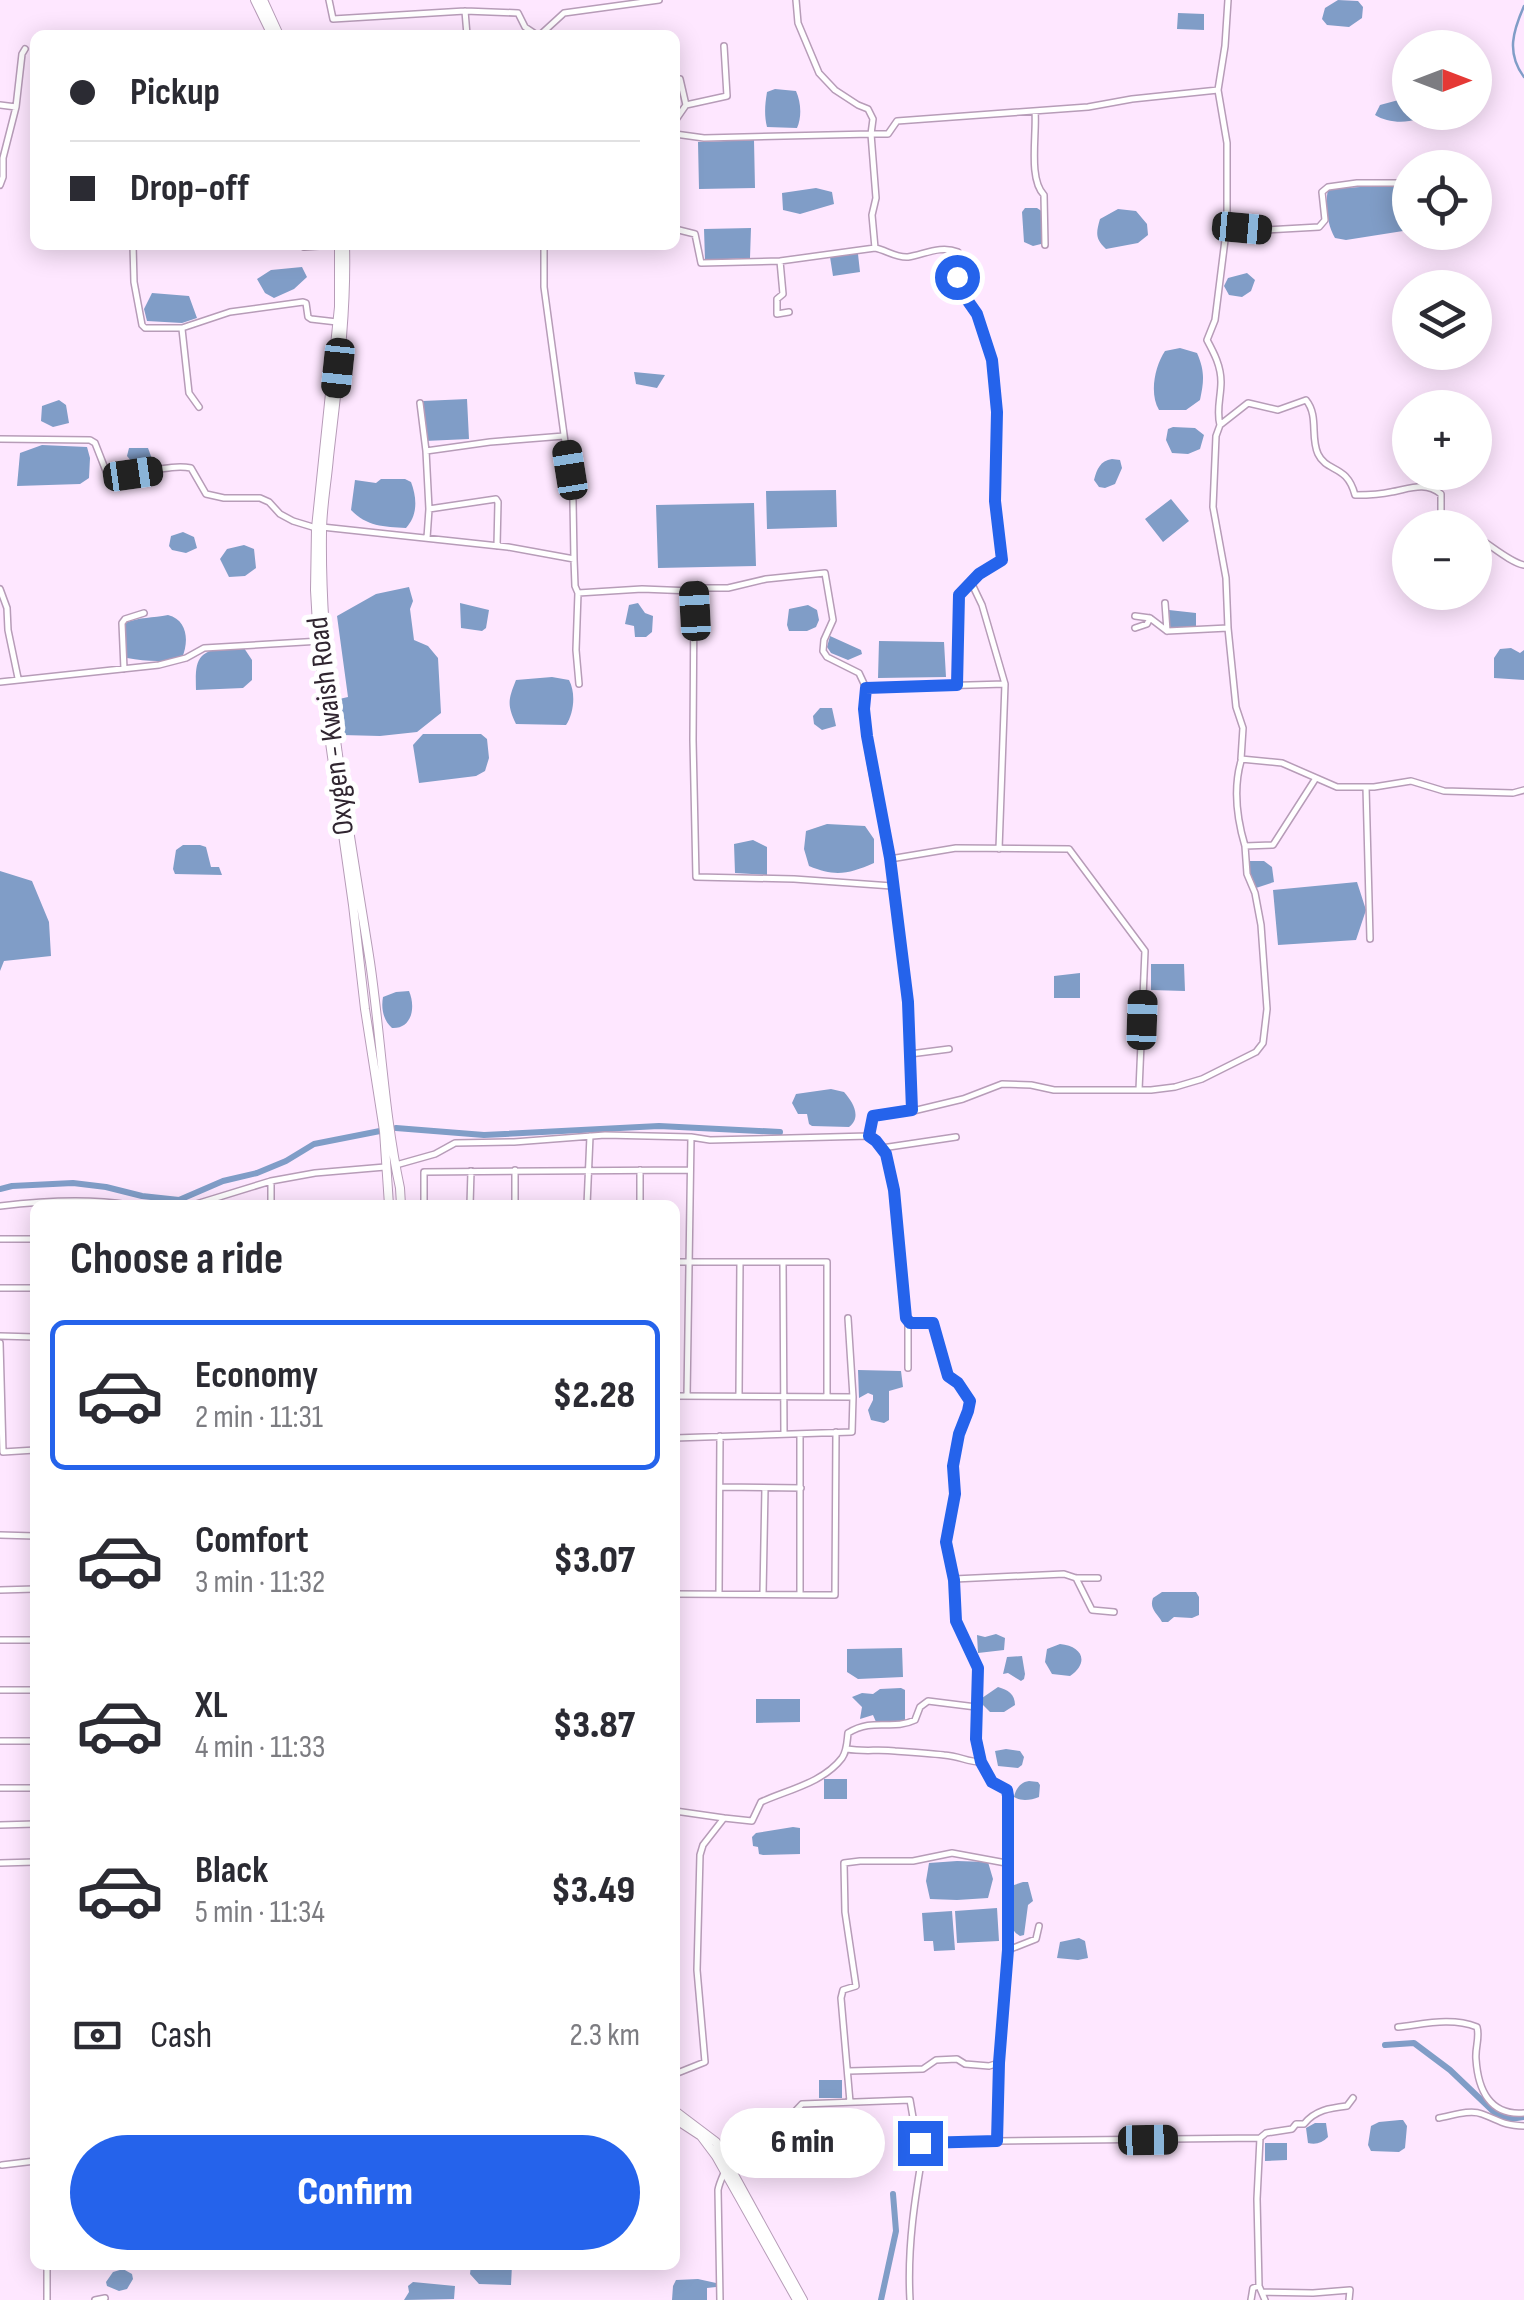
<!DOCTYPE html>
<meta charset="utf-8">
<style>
body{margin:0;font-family:"Sofia Sans Condensed",sans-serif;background:#f7f7f7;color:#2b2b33;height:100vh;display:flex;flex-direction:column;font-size:38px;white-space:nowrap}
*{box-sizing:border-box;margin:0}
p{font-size:32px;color:#7c7c81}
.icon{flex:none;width:55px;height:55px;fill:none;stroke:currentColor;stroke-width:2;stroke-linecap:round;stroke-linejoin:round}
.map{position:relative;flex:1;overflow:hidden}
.details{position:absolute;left:30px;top:1200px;width:650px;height:1070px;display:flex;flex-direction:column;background:#fff;border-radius:15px;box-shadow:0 5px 25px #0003}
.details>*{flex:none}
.guide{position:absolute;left:30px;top:30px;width:650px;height:220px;border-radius:15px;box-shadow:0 5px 25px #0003;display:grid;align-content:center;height:220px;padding:0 40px;background:#fff}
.needle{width:65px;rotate:90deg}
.tools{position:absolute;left:1392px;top:30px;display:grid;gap:20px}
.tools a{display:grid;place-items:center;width:100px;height:100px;border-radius:50%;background:#fff;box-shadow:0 5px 25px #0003;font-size:50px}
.end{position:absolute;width:45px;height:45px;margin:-22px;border:12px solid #2563eb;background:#fff;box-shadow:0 0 0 5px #fff}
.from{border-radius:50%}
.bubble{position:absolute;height:70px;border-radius:35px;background:#fff;box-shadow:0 5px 25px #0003;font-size:32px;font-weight:800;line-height:70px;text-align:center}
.car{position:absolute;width:30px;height:60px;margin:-30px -15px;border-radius:12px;box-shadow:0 0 8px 2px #0007;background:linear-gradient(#222 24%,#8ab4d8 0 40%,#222 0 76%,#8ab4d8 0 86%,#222 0)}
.guide b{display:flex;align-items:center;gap:35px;height:95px;font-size:38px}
.guide b+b{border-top:2px solid #e1e1e2}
.guide i{width:25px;height:25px;background:#2b2b33}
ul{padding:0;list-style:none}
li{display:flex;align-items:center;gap:30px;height:150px;margin:0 20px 15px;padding:0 20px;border:5px solid transparent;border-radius:15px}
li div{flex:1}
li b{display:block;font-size:38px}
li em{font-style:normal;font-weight:800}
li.current{border-color:#2563eb}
li>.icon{width:90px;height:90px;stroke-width:1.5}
h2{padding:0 40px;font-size:45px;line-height:120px}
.pay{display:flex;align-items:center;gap:25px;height:110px;padding:0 40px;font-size:38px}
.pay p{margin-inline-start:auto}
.cta{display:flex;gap:20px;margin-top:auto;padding:20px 40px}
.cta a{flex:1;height:115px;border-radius:60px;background:#2563eb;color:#fff;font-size:40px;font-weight:800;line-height:115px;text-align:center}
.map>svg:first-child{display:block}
.water{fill:#809dc7}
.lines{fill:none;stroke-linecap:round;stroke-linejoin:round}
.stream{stroke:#809dc7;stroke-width:2.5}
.canal{stroke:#809dc7;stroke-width:6}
.minor-casing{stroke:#b79cb8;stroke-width:8}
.secondary-casing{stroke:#b79cb8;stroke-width:10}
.minor{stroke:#fff;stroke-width:5}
.secondary{stroke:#fff;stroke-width:8}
.route{stroke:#2563eb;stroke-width:12}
.labels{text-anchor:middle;stroke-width:10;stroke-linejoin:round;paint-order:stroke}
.street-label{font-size:30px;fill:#302530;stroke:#fff}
</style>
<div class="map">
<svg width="1524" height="2300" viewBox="0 0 1524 2300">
<rect width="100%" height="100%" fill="#fee7ff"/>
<!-- water -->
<path class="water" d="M1338 0 1358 1 1363 7 1362 18 1349 27 1327 25 1322 19 1325 8Z
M1178 13 1204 14V30L1177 29Z
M775 89 796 91C801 102 802 117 797 128L767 127C764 115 765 104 767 92Z
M1406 98 1410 99V112L1417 113V119C1404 124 1386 122 1375 115L1380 105Z
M754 140 755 188 699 189 698 142Z
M1392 185 1403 186C1409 198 1406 208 1409 221L1403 231 1346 240 1335 238C1327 225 1325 204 1328 189Z
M816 188 832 192 834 204 800 214 783 210 782 193Z
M1025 208H1037L1043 212 1041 244 1033 246 1024 242 1022 212Z
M1118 209 1136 211 1147 224 1148 235 1138 243 1106 249C1095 239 1096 233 1100 219Z
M751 228 750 258 705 260 704 229Z
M852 253 858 254 860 272 833 276 830 257Z
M302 267 307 277 294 289 274 298 265 293 257 279 271 270Z
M1247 273 1255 280 1251 291 1242 297 1229 295 1224 286 1228 278Z
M152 293 189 296 197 318 182 323 147 321 144 309Z
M1180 348 1197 353C1205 371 1204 381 1200 400L1186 410H1159C1149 393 1155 366 1165 351Z
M634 372 665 375 657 388 636 384Z
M467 399 469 439 425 441 423 401Z
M59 400 66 405 69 423 53 427 41 421 42 406Z
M1173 427 1195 428 1204 435 1200 449 1188 454 1172 453 1166 440 1168 429Z
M42 445 87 447 90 458 89 478 80 484 17 486 20 453Z
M129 448H148L152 459 150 468H137L127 456Z
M1112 459 1120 460 1122 468 1115 484 1105 488 1099 487 1094 480C1097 469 1100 461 1112 459Z
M381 479H405L411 482C417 498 418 515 406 528 384 527 366 526 351 510L355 480 376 483Z
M836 490 837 527 767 529 766 491Z
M1171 499 1189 521 1163 542 1145 519Z
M754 503 756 566 658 568 656 505Z
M183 532 194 537 197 548 186 553 172 550 169 546 171 536Z
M244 545 254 549 256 568 245 576 229 577 220 559 227 549Z
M409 587 413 601 410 609 414 640 428 646 438 658 441 713 417 732 380 736 342 735 335 700 348 697 337 616 376 594Z
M460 603 489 610 486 628 482 631 461 628Z
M638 603 645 613 653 616 652 632 646 637H635L634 626 625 624 629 605Z
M808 605 817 610 819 620 816 627 807 631H789L787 625 789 609Z
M1169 610 1196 613V627L1170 628Z
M168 615C188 620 189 642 182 658 162 663 146 661 127 658L124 643 125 623C139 617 153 618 168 615Z
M830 636 861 650 862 654 848 660 831 653 827 647Z
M879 641 944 642 946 677 878 678Z
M229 646 244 648 252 660V680L243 688 196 690C195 658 197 652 229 646Z
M1511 648 1520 653 1524 650V680L1494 678V658L1500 649Z
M552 677 569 680C576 693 574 713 566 725L516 724C507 705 508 700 516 680Z
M820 708H832L836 726 822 730 814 724 813 716Z
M423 734H481L487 739 489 758 485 771 476 776 419 783 413 745Z
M827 824 865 826 874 839V863C849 874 835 877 809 866L804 849 806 831Z
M753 840 767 847V875L735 873 734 844Z
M183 845H200L206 847 211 867H219L222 875 175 874 173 869 176 850Z
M1250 861H1264L1272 867 1274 882 1256 888 1248 867Z
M0 871 32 881 49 922 51 956 4 961 0 971Z
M1357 882 1366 910 1356 940 1278 945 1273 890Z
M1151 964H1184L1185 991 1151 990Z
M1080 973V998H1054V976Z
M409 991C416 1007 412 1029 392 1028 383 1020 381 1008 383 997L396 992Z
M831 1089 844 1092C853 1102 862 1117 849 1127L812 1126 809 1124 807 1114H798L792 1103 796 1094Z
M858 1370 901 1371 903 1387 889 1391V1420L884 1423 871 1420 868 1410 873 1400V1395L868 1393 859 1398Z
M1162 1592H1196L1199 1597V1615L1192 1618 1174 1617 1168 1622H1162C1157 1613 1149 1609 1153 1598Z
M996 1634 1005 1638 1004 1650 978 1653 977 1635 985 1637Z
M1060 1644C1082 1646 1090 1662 1070 1676L1052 1674 1045 1662 1047 1649Z
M902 1648 903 1677 858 1679 847 1672V1649Z
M1022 1656 1025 1674 1024 1679 1021 1681 1008 1673 1003 1674 1007 1657Z
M998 1687C1008 1690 1015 1694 1015 1705L1004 1712H990L982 1704V1698Z
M901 1688 905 1690V1722H876L873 1715 860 1719 862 1707 852 1697 862 1693 873 1694 880 1689Z
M800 1699V1722L756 1723V1699Z
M1006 1749 1020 1751 1024 1757 1022 1765 1018 1768 998 1766 995 1751Z
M824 1779H847V1799H824Z
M1029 1781 1038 1782 1040 1785 1039 1797C1031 1800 1022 1802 1014 1797 1016 1788 1021 1782 1029 1781Z
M793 1827 800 1828V1854L763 1855 759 1854 758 1847 753 1846 752 1837 756 1833Z
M957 1861 988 1862 993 1879 988 1898 957 1900 930 1899 926 1881 929 1863Z
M1023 1882H1028L1033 1901 1028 1905 1024 1935 1020 1936C1005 1928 1010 1905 1008 1889L1011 1886Z
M997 1908 999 1941 957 1943 955 1911Z
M952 1911 955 1950 934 1951 933 1941H924L922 1913Z
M1079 1938 1085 1941 1088 1958 1078 1960 1057 1958 1060 1942Z
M819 2080H842V2098H819Z
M1400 2120H1403L1407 2126 1405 2148 1399 2152 1371 2151 1368 2145 1371 2126 1379 2122Z
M1315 2123H1326L1328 2137C1322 2143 1316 2145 1308 2143L1306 2128Z
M1265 2143H1287V2160L1265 2161Z
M471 2265H512L511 2285 479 2284 470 2274Z
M123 2269 132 2274 133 2279 127 2289 119 2291 107 2286 106 2282 113 2272Z
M698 2279 716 2283V2287L707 2288V2300H672L673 2286 676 2280Z
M413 2282 455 2286 454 2299 404 2300 409 2292 408 2286Z"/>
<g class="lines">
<!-- stream -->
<path class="stream" d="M1524 6C1513 31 1506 53 1524 77"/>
<!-- canal -->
<path class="canal" d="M396 1128 484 1135 659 1126 780 1132
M0 1189 12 1186 73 1183 106 1187 142 1196 179 1200 223 1181 257 1173 286 1161 314 1144 380 1131
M1385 2045 1414 2043 1450 2070 1495 2113 1510 2119 1524 2117
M881 2300 896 2231 893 2194"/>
<!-- minor casing -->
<g class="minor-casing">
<path id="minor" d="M329 0 333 19 465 11 518 13 525 27 537 35
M465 11 467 35
M540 35 564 13 659 0
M1218 90 1225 46 1228 0
M0 105 16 107 22 54 25 49
M686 105 727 96 724 46
M1035 111C1037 134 1028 179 1044 195L1045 245
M675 121 686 105 680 79
M675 134 704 138 871 134 873 119 868 109 858 105 835 90 819 73 798 23 796 0
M0 185 3 177V158L16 107
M1227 227 1265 230 1319 227 1325 220 1322 192 1328 187 1357 183H1402L1409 187 1410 192
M675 229 695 234 701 263 780 261 875 248
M133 245 134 282 142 325 145 328H182L230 312 303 302 306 303 308 317 311 319 337 322
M544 245V287L573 501 574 559 575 586 578 593 642 589 692 591 694 588H728L766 579 825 573 833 620 824 640 823 651 827 657 859 673 866 688 1005 684
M304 247 334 245
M780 261 783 294 777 299V314L789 312
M182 329 189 393 199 407
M420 403 426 451
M1220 425 1216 436 1213 507 1226 578 1228 628
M0 439 90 440 95 443 106 471C133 481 163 463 191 468L206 494 224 498H260L269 502 280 514 293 521 316 528
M322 527 508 547 574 559
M1475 536C1490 544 1509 562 1524 565
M427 538 429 509
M497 546 498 502 496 499 429 509 426 451 490 442 564 436
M0 589 7 608 8 630 18 678
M694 591 693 740 696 877 794 879 892 886
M578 593 576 650 579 684
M1165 603 1167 631 1228 628 1236 707 1243 728 1241 759 1282 763 1337 787H1374L1411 781 1444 791 1513 793 1524 790
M1135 616 1150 618 1167 631
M1135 628 1147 624 1150 618
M124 669 122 623 125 619 144 613
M0 682 159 665 186 658 204 648 321 641
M957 685 959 595 970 582
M866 688C861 745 880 802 889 857
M1241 761C1233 789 1237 819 1245 846
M1366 787 1370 939
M999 849 1005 684 982 605 971 582 1002 560 995 501 997 412 995 375 992 360 977 314 957 284 958 252C941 245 925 254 908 257 896 258 886 250 875 248L872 215 876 198 871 134H888L897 121 1088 107 1132 99 1218 90 1227 143V224L1215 320 1207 340C1214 353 1221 366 1221 382 1221 397 1216 410 1220 425L1248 403 1278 410 1306 400C1319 416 1310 437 1318 454 1327 473 1347 464 1355 495 1367 495 1379 495 1391 492 1409 489 1425 481 1441 494V518L1453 528
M910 1054 949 1049
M913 1111 908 1003 890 859 956 848 1069 849 1145 951 1139 1090
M869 1136 876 1141 886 1154 895 1190 903 1293 908 1321 910 1323H933L947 1376 958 1383 969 1401 968 1411 959 1433 953 1466 955 1494 945 1542 954 1579 956 1621 979 1668 976 1739 981 1762 992 1782 1007 1790 1008 1950 999 2063 997 2141
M882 1148 956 1137
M396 1165 435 1154 455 1143 514 1142 605 1135 691 1137 710 1140 869 1136 873 1116 913 1111 963 1099 1002 1084 1031 1085 1054 1090H1151L1175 1087 1202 1079 1256 1052 1263 1043 1267 1009 1261 925 1255 893 1247 874 1245 846 1273 845 1316 778
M271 1181V1205
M193 1205 271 1181 315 1173 385 1167
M424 1205V1172L690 1170
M470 1205 471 1171
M515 1205V1170
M587 1205 590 1136
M640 1205V1170
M0 1206C42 1201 87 1198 129 1205
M0 1239H35
M675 1262H827V1397
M783 1262 784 1434
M0 1288H35
M908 1321V1368
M0 1336 35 1337
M0 1343 3 1452
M739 1394 740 1262
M675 1396 852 1397
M687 1396 691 1137
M675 1438 852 1432 853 1397 848 1318
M3 1452 35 1450
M720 1487 801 1488
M0 1535 35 1536
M1076 1578 1092 1610 1114 1612
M954 1579 1064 1574 1076 1578H1098
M0 1590 35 1589
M719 1593 720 1436
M675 1594 835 1595 836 1432
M763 1594 765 1488
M800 1594V1434
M0 1640H35
M0 1690H35
M0 1741H35
M847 1749C864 1752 878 1749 895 1751 911 1752 928 1753 944 1755 960 1756 967 1762 981 1762
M0 1788H35
M675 1811 724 1818
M0 1825 35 1824
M0 1863 35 1862
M1008 1950 1036 1939 1039 1926
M1398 2027C1425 2024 1451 2017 1477 2027 1480 2038 1475 2047 1476 2059 1478 2090 1490 2116 1524 2113
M849 2071 923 2069 936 2060 957 2059 965 2064 989 2066 999 2063
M675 2074 705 2062 697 1970 700 1855 703 1845 724 1818 752 1821 761 1802C787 1790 823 1783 842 1758 847 1751 847 1742 848 1733 874 1717 892 1731 915 1720L920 1707 928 1701 976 1707
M850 2102 841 1998 843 1990 856 1986 845 1912 844 1863 860 1861H913L952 1853 1006 1863
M1439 2118C1451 2116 1470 2109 1482 2114 1501 2121 1502 2125 1524 2126
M2 2165 35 2161
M1263 2292 1313 2293 1350 2290 1349 2300
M47 2300V2265
M95 2300 105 2298
M720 2300 718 2190C721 2173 739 2146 747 2129L785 2122 802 2104 910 2100 915 2129 921 2143 924 2145
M910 2300C907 2247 915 2197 924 2145L997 2141 1260 2138
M1251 2300 1253 2288 1259 2286
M1265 2300 1259 2286 1257 2199 1260 2138 1266 2133 1292 2129 1296 2124H1304C1315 2110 1330 2108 1347 2106L1353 2098"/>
</g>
<!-- secondary casing -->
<g class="secondary-casing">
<path id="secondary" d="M255 0 272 35
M263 0 279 35
M339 245V307L316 528 315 590 318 642 325 707 353 905 365 1009 384 1131 389 1205
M345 245C347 316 337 386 329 457 327 482 322 507 322 532 320 677 348 820 370 962 381 1037 384 1114 400 1188L401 1205
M675 2111 716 2142 803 2300
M675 2119 701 2136 716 2156 797 2300"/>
</g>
<!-- minor -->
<use href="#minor" class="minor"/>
<!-- secondary -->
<use href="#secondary" class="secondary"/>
</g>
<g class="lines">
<!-- route -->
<path class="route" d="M920 2143 997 2141 999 2063 1008 1950V1796L1007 1790 992 1782 981 1762 976 1739 978 1668 956 1621 954 1580 946 1542 955 1494 953 1466 959 1434 968 1411 970 1401 958 1383 948 1376 933 1323H910L906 1318 894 1190 886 1154 876 1141 869 1136 873 1116 912 1110 908 1002 890 858 867 736 864 709 866 688 957 685 959 595 979 574 1002 560 995 501 997 412 992 360 977 314 956 284 957 277"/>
</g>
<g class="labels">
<!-- street labels -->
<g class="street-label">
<text transform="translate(330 726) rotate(-97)" y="10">Oxygen - Kwaish Road</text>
</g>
</g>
</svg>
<div class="tools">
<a><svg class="needle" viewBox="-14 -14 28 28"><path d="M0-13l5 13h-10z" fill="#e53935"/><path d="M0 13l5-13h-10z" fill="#7c7c81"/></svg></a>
<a><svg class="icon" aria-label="locate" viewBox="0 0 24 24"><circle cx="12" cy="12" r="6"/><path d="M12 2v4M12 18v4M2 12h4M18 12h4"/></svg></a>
<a><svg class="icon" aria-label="layers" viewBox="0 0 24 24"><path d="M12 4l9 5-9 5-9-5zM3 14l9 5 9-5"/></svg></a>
<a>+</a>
<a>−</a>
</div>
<i class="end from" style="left:957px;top:277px"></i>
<i class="end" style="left:920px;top:2143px"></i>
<div class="bubble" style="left:720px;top:2108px;width:165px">6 min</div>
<i class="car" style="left:1242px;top:228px;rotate:95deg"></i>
<i class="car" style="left:338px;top:368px;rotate:186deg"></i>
<i class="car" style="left:570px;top:470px;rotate:351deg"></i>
<i class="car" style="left:133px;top:474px;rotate:82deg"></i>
<i class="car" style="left:695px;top:611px;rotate:357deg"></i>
<i class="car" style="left:1142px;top:1020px;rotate:2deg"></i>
<i class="car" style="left:1148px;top:2140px;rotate:89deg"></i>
<div class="guide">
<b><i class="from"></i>Pickup</b>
<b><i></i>Drop-off</b>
</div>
<section class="details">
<h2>Choose a ride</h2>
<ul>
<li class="current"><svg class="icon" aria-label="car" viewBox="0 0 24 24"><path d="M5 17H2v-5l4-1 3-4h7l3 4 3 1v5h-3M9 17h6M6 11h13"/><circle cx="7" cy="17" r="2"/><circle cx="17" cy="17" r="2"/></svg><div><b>Economy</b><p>2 min · 11:31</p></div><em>$2.28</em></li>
<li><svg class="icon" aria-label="car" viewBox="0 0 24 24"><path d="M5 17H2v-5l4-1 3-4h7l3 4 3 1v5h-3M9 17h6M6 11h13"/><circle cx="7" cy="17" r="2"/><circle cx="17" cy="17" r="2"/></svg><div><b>Comfort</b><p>3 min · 11:32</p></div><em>$3.07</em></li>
<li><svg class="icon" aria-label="car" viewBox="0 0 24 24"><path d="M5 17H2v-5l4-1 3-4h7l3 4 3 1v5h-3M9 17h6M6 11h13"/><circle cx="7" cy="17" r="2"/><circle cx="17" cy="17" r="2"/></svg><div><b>XL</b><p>4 min · 11:33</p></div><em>$3.87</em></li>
<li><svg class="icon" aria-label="car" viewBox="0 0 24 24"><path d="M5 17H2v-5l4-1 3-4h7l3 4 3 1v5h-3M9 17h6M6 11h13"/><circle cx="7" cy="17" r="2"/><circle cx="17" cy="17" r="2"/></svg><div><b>Black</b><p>5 min · 11:34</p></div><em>$3.49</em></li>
</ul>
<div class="pay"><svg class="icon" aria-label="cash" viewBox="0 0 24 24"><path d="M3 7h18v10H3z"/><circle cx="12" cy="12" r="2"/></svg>Cash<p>2.3 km</p></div>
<div class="cta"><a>Confirm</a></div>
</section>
</div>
